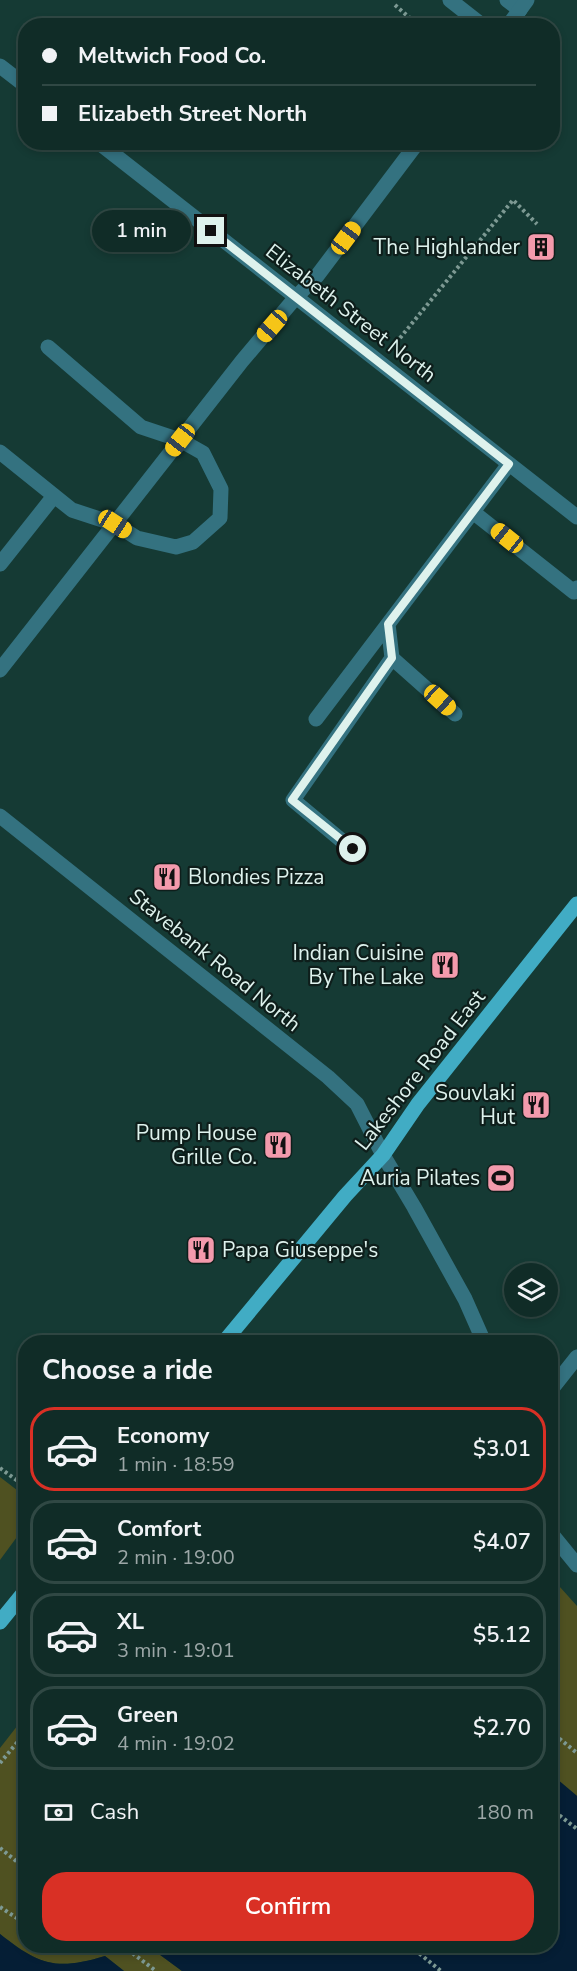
<!DOCTYPE html>
<meta charset="utf-8">
<style>
body{margin:0;font-family:"Nunito Sans",sans-serif;background:#19342f;color:#f1f3f6;height:100vh;display:flex;flex-direction:column;font-size:22px;white-space:nowrap}
*{box-sizing:border-box;margin:0}
p{font-size:20px;color:#9ca7a7}
.icon{flex:none;width:33px;height:33px;fill:none;stroke:currentColor;stroke-width:2;stroke-linecap:round;stroke-linejoin:round}
.map{position:relative;flex:1;overflow:hidden}
.sheet{position:absolute;left:18px;top:1335px;width:540px;height:618px;display:flex;flex-direction:column;background:#102c27;border-radius:24px;box-shadow:0 3px 9px #0003,0 0 0 2px #304844}
.sheet>*{flex:none}
.hud{position:absolute;left:18px;top:18px;width:542px;height:132px;border-radius:24px;box-shadow:0 3px 9px #0003,0 0 0 2px #304844;display:grid;align-content:center;height:132px;padding:0 24px;background:#102c27}
.tools{position:absolute;left:504px;top:1263px;display:grid;gap:12px}
.tools a{display:grid;place-items:center;width:54px;height:54px;border-radius:50%;background:#102c27;box-shadow:0 3px 9px #0003,0 0 0 2px #304844;font-size:30px}
.end{position:absolute;width:27px;height:27px;margin:-14px;border:8px solid #def2ed;background:#111;box-shadow:0 0 0 3px #111}
.from{border-radius:50%}
.bubble{position:absolute;height:42px;border-radius:21px;background:#102c27;box-shadow:0 3px 9px #0003,0 0 0 2px #304844;font-size:20px;font-weight:600;line-height:42px;text-align:center}
.car{position:absolute;width:18px;height:36px;margin:-18px -9px;border-radius:8px;box-shadow:0 0 4px 2px #0007;background:linear-gradient(#f5c518 24%,#345 0 40%,#f5c518 0 76%,#345 0 86%,#f5c518 0)}
.hud b{display:flex;align-items:center;gap:21px;height:57px;font-size:22px}
.hud b+b{border-top:2px solid #304844}
.hud i{width:15px;height:15px;background:#f1f3f6}
ul{padding:0;list-style:none}
li{display:flex;align-items:center;gap:18px;height:84px;margin:0 12px 9px;padding:0 12px;border:3px solid #304844;border-radius:24px}
li div{flex:1}
li b{display:block;font-size:22px}
li em{font-style:normal;font-weight:600}
li.current{border-color:#d93025}
li>.icon{width:54px;height:54px;stroke-width:1.5}
h2{padding:0 24px;font-size:27px;line-height:72px}
.pay{display:flex;align-items:center;gap:15px;height:66px;padding:0 24px;font-size:22px}
.pay p{margin-inline-start:auto}
.action{display:flex;gap:12px;margin-top:auto;padding:12px 24px}
.action a{flex:1;height:69px;border-radius:24px;background:#d93025;color:#fff;font-size:24px;font-weight:600;line-height:69px;text-align:center}
.map>svg:first-child{display:block}
.green{fill:#4f5121}
.water{fill:#051e35}
.lines{fill:none;stroke-linecap:round;stroke-linejoin:round}
.path{stroke:#7d9993;stroke-width:4;stroke-dasharray:3 3;stroke-linecap:butt}
.lane{stroke:#347280;stroke-width:15}
.street{stroke:#347280;stroke-width:15}
.primary{stroke:#41acc4;stroke-width:15}
.route{stroke:#def2ed;stroke-width:8}
.labels{text-anchor:middle;stroke-width:4.5;stroke-linejoin:round;paint-order:stroke}
.poi-label{font-size:21px;fill:#def2ed;stroke:#0e1e1b;text-anchor:end}
.street-label{font-size:21px;fill:#def2ed;stroke:#0e1e1b}
</style>
<div class="map">
<svg width="577" height="1971" viewBox="0 0 577 1971">
<rect width="100%" height="100%" fill="#153a34"/>
<!-- green -->
<path class="green" d="M0 1477 26 1497 25 1526 0 1560Z
M551 1577 577 1606V1796L551 1774Z
M25 1716 26 1946H148L182 1971H124L105 1956C56 1971 39 1965 0 1934V1748Z"/>
<!-- water -->
<path class="water" d="M551 1774 577 1796V1971H182L148 1946H550Z
M0 1934C39 1965 56 1971 105 1956L124 1971H0Z"/>
<g class="lines">
<!-- path -->
<path class="path" d="M395 5 419 26
M400 338 513 200 537 224
M0 1468 26 1487
M550 1731 577 1753
M0 1763 26 1732
M550 1808 577 1829
M0 1848 26 1869
M0 1907 26 1924
M123 1946 156 1971
M410 1946 441 1971"/>
<!-- lane -->
<path class="lane" d="M450 0 483 26
M507 0 520 10
M0 452 72 510 115 524 137 538 176 547 193 542 220 518 221 489 203 453 180 440 141 427 48 347
M473 512 574 592 577 588
M0 564 54 496
M392 658 455 714
M316 719 388 624
M353 850 293 800 392 658 388 624 509 464
M550 1391 577 1357"/>
<!-- street -->
<path class="street" d="M508 26 527 0
M0 66 26 86
M98 142 577 517
M0 670 242 361 296 297 317 276 418 142
M0 816 328 1077 357 1104 383 1155 414 1207 465 1299 484 1342
M550 1532 577 1565"/>
<!-- primary -->
<path class="primary" d="M224 1342 345 1196 383 1155 418 1104 577 904
M0 1622 26 1590"/>
</g>
<g class="lines">
<!-- route -->
<path class="route" d="M211 231 509 464 388 624 392 658 292 800 353 849"/>
</g>
<!-- icons -->
<defs>
<g id="building-square" transform="scale(1.5)"><rect x="-9" y="-9" width="18" height="18" rx="4" fill="#f39aac" stroke="#0e1e1b"/><path d="M-4-6H4V6H1V3H-1V6H-4ZM-2.5-4.3h1.7v1.8h-1.7ZM.8-4.3h1.7v1.8H.8ZM-2.5-1h1.7V.8h-1.7ZM.8-1h1.7V.8H.8Z" fill="#111"/></g>
<g id="restaurant-square" transform="scale(1.5)"><rect x="-9" y="-9" width="18" height="18" rx="4" fill="#f39aac" stroke="#0e1e1b"/><path d="M-5-6h1v4h1v-4h1v4h1v-4h1v5L-1.5 .5V6h-2V.5L-5-1ZM5-6V6H3V1.5H1.5Q1.5-4 5-6Z" fill="#111"/></g>
<g id="stadium-square" transform="scale(1.5)"><rect x="-9" y="-9" width="18" height="18" rx="4" fill="#f39aac" stroke="#0e1e1b"/><path d="M0-5a6.5 5 0 1 0 0 10a6.5 5 0 1 0 0-10ZM-3.5-1.8h7v3.6h-7Z" fill="#111"/></g>
</defs>
<g fill-rule="evenodd">
<use href="#building-square" x="541" y="247"/>
<use href="#restaurant-square" x="167" y="877"/>
<use href="#restaurant-square" x="445" y="965"/>
<use href="#restaurant-square" x="536" y="1105"/>
<use href="#restaurant-square" x="278" y="1145"/>
<use href="#stadium-square" x="501" y="1178"/>
<use href="#restaurant-square" x="201" y="1250"/>
</g>
<g class="labels">
<!-- poi labels -->
<g class="poi-label">
<text x="520" y="254">The Highlander</text>
<text x="188" y="884" text-anchor="start">Blondies Pizza</text>
<text x="424" y="960">Indian Cuisine<tspan x="424" dy="24">By The Lake</tspan></text>
<text x="515" y="1100">Souvlaki<tspan x="515" dy="24">Hut</tspan></text>
<text x="257" y="1140">Pump House<tspan x="257" dy="24">Grille Co.</tspan></text>
<text x="480" y="1185">Auria Pilates</text>
<text x="222" y="1257" text-anchor="start">Papa Giuseppe's</text>
</g>
<!-- street labels -->
<g class="street-label">
<text transform="translate(351 313) rotate(38)" y="7">Elizabeth Street North</text>
<text transform="translate(215 960) rotate(39)" y="7">Stavebank Road North</text>
<text transform="translate(420 1070) rotate(-52)" y="7">Lakeshore Road East</text>
</g>
</g>
</svg>
<div class="tools">
<a><svg class="icon" aria-label="layers" viewBox="0 0 24 24"><path d="M12 4l9 5-9 5-9-5zM3 14l9 5 9-5"/></svg></a>
</div>
<i class="end from" style="left:353px;top:849px"></i>
<i class="end" style="left:211px;top:231px"></i>
<div class="bubble" style="left:92px;top:210px;width:99px">1 min</div>
<i class="car" style="left:346px;top:238px;rotate:37deg"></i>
<i class="car" style="left:272px;top:326px;rotate:221deg"></i>
<i class="car" style="left:180px;top:440px;rotate:218deg"></i>
<i class="car" style="left:115px;top:524px;rotate:123deg"></i>
<i class="car" style="left:507px;top:538px;rotate:309deg"></i>
<i class="car" style="left:440px;top:700px;rotate:132deg"></i>
<div class="hud">
<b><i class="from"></i>Meltwich Food Co.</b>
<b><i></i>Elizabeth Street North</b>
</div>
<section class="sheet">
<h2>Choose a ride</h2>
<ul>
<li class="current"><svg class="icon" aria-label="car" viewBox="0 0 24 24"><path d="M5 17H2v-5l4-1 3-4h7l3 4 3 1v5h-3M9 17h6M6 11h13"/><circle cx="7" cy="17" r="2"/><circle cx="17" cy="17" r="2"/></svg><div><b>Economy</b><p>1 min · 18:59</p></div><em>$3.01</em></li>
<li><svg class="icon" aria-label="car" viewBox="0 0 24 24"><path d="M5 17H2v-5l4-1 3-4h7l3 4 3 1v5h-3M9 17h6M6 11h13"/><circle cx="7" cy="17" r="2"/><circle cx="17" cy="17" r="2"/></svg><div><b>Comfort</b><p>2 min · 19:00</p></div><em>$4.07</em></li>
<li><svg class="icon" aria-label="car" viewBox="0 0 24 24"><path d="M5 17H2v-5l4-1 3-4h7l3 4 3 1v5h-3M9 17h6M6 11h13"/><circle cx="7" cy="17" r="2"/><circle cx="17" cy="17" r="2"/></svg><div><b>XL</b><p>3 min · 19:01</p></div><em>$5.12</em></li>
<li><svg class="icon" aria-label="car" viewBox="0 0 24 24"><path d="M5 17H2v-5l4-1 3-4h7l3 4 3 1v5h-3M9 17h6M6 11h13"/><circle cx="7" cy="17" r="2"/><circle cx="17" cy="17" r="2"/></svg><div><b>Green</b><p>4 min · 19:02</p></div><em>$2.70</em></li>
</ul>
<div class="pay"><svg class="icon" aria-label="cash" viewBox="0 0 24 24"><path d="M3 7h18v10H3z"/><circle cx="12" cy="12" r="2"/></svg>Cash<p>180 m</p></div>
<div class="action"><a>Confirm</a></div>
</section>
</div>
